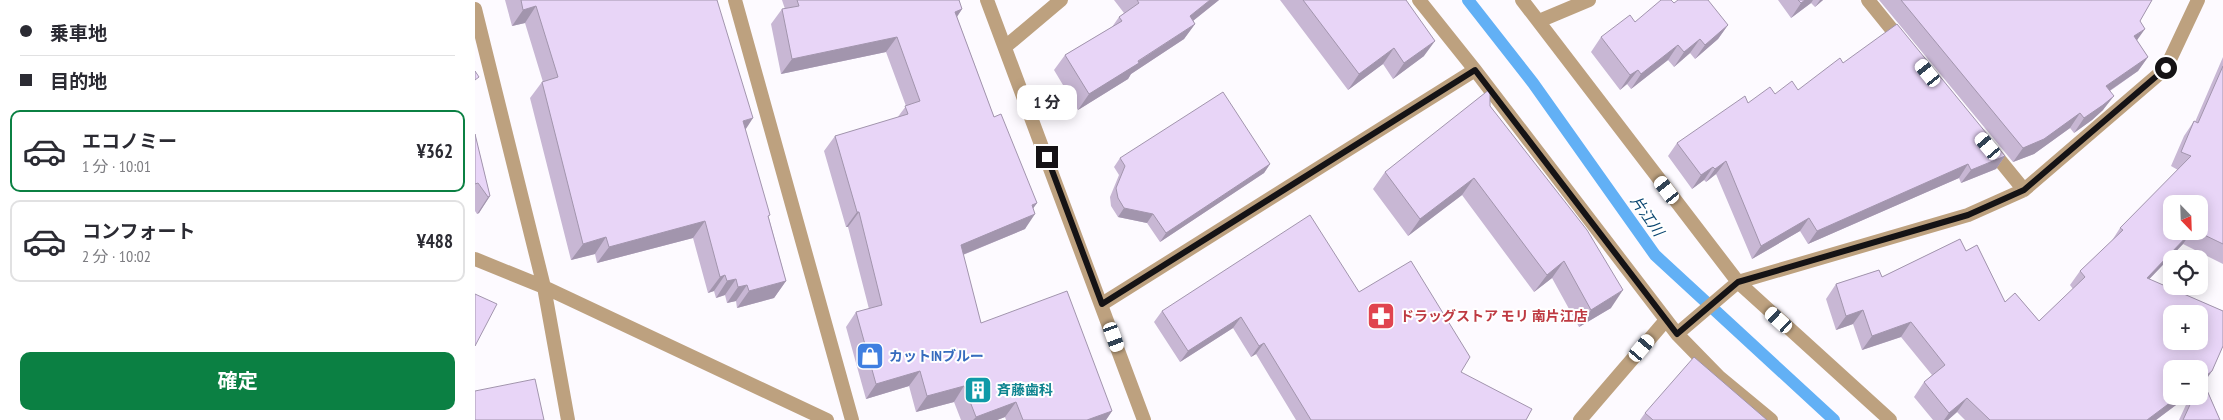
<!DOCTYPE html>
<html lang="ja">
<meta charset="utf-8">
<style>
body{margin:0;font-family:"PT Sans Narrow","Noto Sans JP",sans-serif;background:#f7f7f7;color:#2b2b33;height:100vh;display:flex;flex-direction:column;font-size:19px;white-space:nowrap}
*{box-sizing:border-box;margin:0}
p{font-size:16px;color:#7c7c81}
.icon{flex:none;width:28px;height:28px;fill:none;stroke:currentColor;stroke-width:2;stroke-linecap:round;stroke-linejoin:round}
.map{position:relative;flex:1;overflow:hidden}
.details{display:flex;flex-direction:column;background:#fff;width:475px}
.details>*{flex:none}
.guide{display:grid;align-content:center;height:110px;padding:0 20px;background:#fff}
.needle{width:32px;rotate:157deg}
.tools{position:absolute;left:1688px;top:195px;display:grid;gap:10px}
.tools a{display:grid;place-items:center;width:45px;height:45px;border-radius:10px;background:#fff;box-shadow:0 2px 12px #0003;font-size:25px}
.end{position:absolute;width:22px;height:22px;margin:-11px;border:6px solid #151315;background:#fff;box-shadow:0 0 0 2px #fff}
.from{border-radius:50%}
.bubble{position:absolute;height:35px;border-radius:10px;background:#fff;box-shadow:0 2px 12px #0003;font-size:16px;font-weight:700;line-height:35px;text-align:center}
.car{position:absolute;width:15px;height:30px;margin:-15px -8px;border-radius:6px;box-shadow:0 0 4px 1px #0007;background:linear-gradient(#fff 24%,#345 0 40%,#fff 0 76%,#345 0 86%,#fff 0)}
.guide b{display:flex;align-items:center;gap:18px;height:48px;font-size:19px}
.guide b+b{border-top:1px solid #e1e1e2}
.guide i{width:12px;height:12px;background:#2b2b33}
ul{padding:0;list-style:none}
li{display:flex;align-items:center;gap:15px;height:82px;margin:0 10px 8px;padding:0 10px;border:2px solid #e1e1e2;border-radius:10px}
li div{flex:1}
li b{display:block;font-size:19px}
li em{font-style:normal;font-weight:700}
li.on{border-color:#0b8043}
li>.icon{width:45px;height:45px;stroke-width:1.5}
.button{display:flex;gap:10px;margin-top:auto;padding:10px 20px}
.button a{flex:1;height:58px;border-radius:10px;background:#0b8043;color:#fff;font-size:20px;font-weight:700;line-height:58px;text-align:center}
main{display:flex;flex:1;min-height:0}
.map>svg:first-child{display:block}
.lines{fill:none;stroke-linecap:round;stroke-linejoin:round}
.stream{stroke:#62b0f5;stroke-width:12}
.minor{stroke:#bda17f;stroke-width:14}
.tertiary{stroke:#bda17f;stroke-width:14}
.wall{fill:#c8b7d4;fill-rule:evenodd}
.shaded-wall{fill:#a295ad}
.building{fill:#e8d5f7;stroke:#a295ad;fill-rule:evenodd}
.route{stroke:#151315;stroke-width:6}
.labels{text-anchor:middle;stroke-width:4;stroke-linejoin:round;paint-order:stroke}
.health-label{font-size:14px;font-weight:bold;fill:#be3a42;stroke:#fff;text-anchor:start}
.shop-label{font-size:14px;font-weight:bold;fill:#366cbe;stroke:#fff;text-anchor:start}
.culture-label{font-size:14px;font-weight:bold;fill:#0d838f;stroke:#fff;text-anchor:start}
.water-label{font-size:15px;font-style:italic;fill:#094470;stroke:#fff}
</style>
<main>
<section class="details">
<div class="guide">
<b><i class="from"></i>乗車地</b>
<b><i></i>目的地</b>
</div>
<ul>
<li class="on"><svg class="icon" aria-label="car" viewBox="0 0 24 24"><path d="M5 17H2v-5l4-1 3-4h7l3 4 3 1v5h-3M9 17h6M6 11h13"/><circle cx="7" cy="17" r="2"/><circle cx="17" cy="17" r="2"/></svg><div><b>エコノミー</b><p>1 分 · 10:01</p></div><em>¥362</em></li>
<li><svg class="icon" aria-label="car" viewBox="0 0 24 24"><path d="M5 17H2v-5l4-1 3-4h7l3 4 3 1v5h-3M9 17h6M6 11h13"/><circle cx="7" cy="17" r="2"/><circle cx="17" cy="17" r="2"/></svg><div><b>コンフォート</b><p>2 分 · 10:02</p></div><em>¥488</em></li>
</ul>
<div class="button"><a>確定</a></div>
</section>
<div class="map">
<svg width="1748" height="420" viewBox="0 0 1748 420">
<rect width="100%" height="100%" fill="#fdfaff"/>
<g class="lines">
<!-- stream -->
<path class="stream" d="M993 0 1058 83 1180 255 1359 420"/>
<!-- minor -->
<path class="minor" d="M260 0 377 420
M944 0 1000 70 1202 334 1244 377 1296 420
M1047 0 1263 282 1415 420
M1393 0 1427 42
M1064 21 1114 0
M530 47 586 0
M1514 147 1549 190
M627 304 1000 70
M1202 334 1263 282 1493 215 1549 190 1691 68 1723 0
M1105 420 1191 320"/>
<!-- tertiary -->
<path class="tertiary" d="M512 0 669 420
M0 9 69 287 93 420
M0 259 69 287 352 420"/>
</g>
<!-- wall -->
<path class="wall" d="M30 0H242L270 130 311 281 299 298 262 308 261 301 252 303 250 295 241 298 239 291 233 293 218 238 122 263 120 254 96 260 55 98 67 82H68L50 23 37 26Z
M307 0H484L487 9 482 17 519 117 562 203 558 208 550 229 488 255 506 323 637 411 631 420H531L530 417 522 420H486L479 402 441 412 434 386 391 399 371 327 381 312 394 309 373 227H371L349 151 360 136 422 118 431 106 411 52 306 74 296 24 307 9H310Z
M639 0H744L718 21 720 24 709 39 656 74 653 79 603 110 579 70 590 55 637 27 644 17 649 13Z
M805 0H931L949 56 918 79 908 64 873 90Z
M1303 0H1348L1340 7 1336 3 1316 18Z
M1404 0H1677L1665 21 1662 41 1673 57 1663 71 1635 91 1628 110 1617 120 1599 133 1595 128 1559 154 1538 162Z
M1199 3 1253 25 1243 39 1220 59 1215 53 1199 67 1193 60 1156 89 1152 84 1145 90 1116 52 1126 37 1160 22Z
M1748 57V264L1708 244 1674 279 1748 311V346L1737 371 1729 383 1745 420H1704L1715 396H1724V369H1696V396H1713L1681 420H1490L1482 412 1473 420H1458L1439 397 1449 382 1457 375 1426 337 1387 350 1378 324 1361 330 1351 299 1361 284 1404 270 1407 277 1485 239 1491 251 1502 245 1530 302 1540 293 1564 321 1598 289 1595 285 1605 271 1636 242 1645 228 1703 170 1696 166 1709 136 1719 121 1720 122ZM1696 204H1724V231H1696ZM1696 314H1724V341H1696Z
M1368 63 1530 156 1521 169 1486 183 1484 178 1333 244 1325 231 1277 259 1241 174 1231 182 1229 180 1217 189 1193 156 1202 143 1273 103 1323 90Z
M1015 106 1136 308 1104 327 1077 278 1059 292 987 195 933 236 898 189 910 172Z
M0 134 15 196 4 213 2 214 0 211Z
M645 158 795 164 789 173 685 242 672 223 643 217 636 206 635 197 644 175 639 167Z
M884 292 986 372 1051 420H821L781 354 776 357 758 328 705 362 679 322 687 311Z
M1170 413 1292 420H1165Z"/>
<!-- shaded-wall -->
<path class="shaded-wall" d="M735 0H744L704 32 715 16Z
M1330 0H1338L1336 3 1316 18 1326 3Z
M1345 0H1348L1340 7Z
M61 6 50 23 37 26 48 10Z
M487 9 477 24 480 12Z
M720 24 709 39 656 74 653 79 603 110 614 94Z
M1253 25 1243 39 1220 59 1230 45Z
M1670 29 1660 43 1659 36Z
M422 37 411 52 306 74 317 59Z
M1225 39 1215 53 1199 67 1209 52Z
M960 41 949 56 918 79 929 63Z
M1203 45 1193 60 1156 89 1166 74Z
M919 48 908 64 873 90 884 74Z
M1673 57 1663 71 1621 100 1631 86Z
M1163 70 1152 84 1145 90 1155 75Z
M1639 96 1628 110 1617 120 1599 133 1609 118Z
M1605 113 1595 128 1559 154 1538 162 1548 148Z
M278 118 267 135 268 121Z
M1530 156 1521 169 1486 183 1496 170Z
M1251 161 1241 174 1231 182 1240 169Z
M795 164 789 173 685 242 691 233Z
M1493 164 1484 178 1333 244 1342 231Z
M1238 167 1229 180 1217 189 1226 175Z
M999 178 987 195 933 236 945 219Z
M15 196 4 213 2 214 13 197Z
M562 203 552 217 560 214 550 229 475 260 486 245Z
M649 208 678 214 672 223 643 217Z
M382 212H384L373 227H371Z
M1334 218 1325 231 1277 259 1286 246Z
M230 221 218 238 122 263 134 247Z
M1717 231 1708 244 1662 292 1672 278Z
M131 237 120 254 96 260 108 244Z
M1089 261 1077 278 1059 292 1072 275Z
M250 275 239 291 233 293 245 277Z
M261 279 250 295 241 298 252 281Z
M311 281 299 298 262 308 274 291Z
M272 285 261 301 252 303 263 287Z
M1148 290 1136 308 1104 327 1116 310Z
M1388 310 1378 324 1361 330 1371 316Z
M766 317 758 328 705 362 713 351Z
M1436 322 1426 337 1387 350 1397 336Z
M789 343 781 354 776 357 784 346Z
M445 371 434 386 391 399 401 384Z
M1737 371 1727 385V379Z
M489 386 479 402 441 412 452 396Z
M1704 396H1713L1681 420H1672Z
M1492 398 1482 412 1473 420H1469L1474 413Z
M541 402 530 417 522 420H498L501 417Z
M637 411 631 420H612Z"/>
<!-- building -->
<path class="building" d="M46 0H242L278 118 268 121 295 215 293 216 311 281 274 291 272 285 263 287 261 279 252 281 250 275 245 277 230 221 134 247 131 237 108 244 67 82 83 77 61 6 48 10Z
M322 0H484L487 9 480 12 519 117 526 114 562 203 557 205 560 214 486 245 506 323 592 291 637 411 612 420H548L541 402 501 417 489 386 452 396 445 371 401 384 381 312 407 305 384 212H382L360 136 433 114 430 106 445 101 422 37 317 59 307 9 324 6Z
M662 0H735L715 16 720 24 663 61 664 63 614 94 590 55 647 21 644 17 664 3Z
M828 0H931L960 41 929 63 919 48 884 74Z
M1186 0H1196L1199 3 1203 0H1233L1253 25 1230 45 1225 39 1209 52 1203 45 1166 74 1163 70 1155 75 1126 37 1155 15 1160 22Z
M1323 0H1330L1326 3Z
M1426 0H1677L1665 21 1670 29 1659 36 1673 57 1631 86 1639 96 1628 105 1609 118 1605 113 1569 139 1548 148Z
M1422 24 1530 156 1496 170 1493 164 1342 231 1334 218 1286 246 1251 161 1240 169 1238 167 1226 175 1202 143 1270 96 1273 103 1295 87 1300 94 1317 81 1323 90 1365 58 1368 63Z
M1748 66V244L1721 231H1724V204H1696V231H1717L1672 278 1748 311V346L1737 371 1727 379 1745 420H1708L1719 396H1724V384L1726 379 1724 381V369H1696V396H1704L1672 420H1515L1492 398 1474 413 1449 382 1470 365 1436 322 1397 336 1388 310 1371 316 1361 284 1404 270 1407 277 1485 239 1491 251 1502 245 1530 302 1540 293 1564 321 1610 277 1605 271 1648 230 1645 228 1716 156 1706 152 1719 121 1723 123ZM1696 314H1724V341H1696Z
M0 71 4 77 0 80Z
M1015 89V106L1112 230 1148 290 1116 310 1089 261 1072 275 999 178 945 219 910 172Z
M748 92 795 164 691 233 678 214 649 208 643 198 641 188 650 166 645 158Z
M0 134 15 196 13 197 3 183 0 184Z
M835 215 884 292 936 261 995 357 986 372 1057 409 1051 420H836L789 343 784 346 766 317 713 351 687 311Z
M0 294 22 304 0 346Z
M1219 357 1292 420H1178L1170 413Z
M60 379 69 420H0V391Z"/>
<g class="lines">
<!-- route -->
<path class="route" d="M572 157 627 304 1000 70 1202 334 1263 282 1493 215 1549 190 1691 68"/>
</g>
<!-- icons -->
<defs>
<g id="pharmacy-square" transform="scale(1.4375)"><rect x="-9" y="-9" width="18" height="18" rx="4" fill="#e0444e" stroke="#fff"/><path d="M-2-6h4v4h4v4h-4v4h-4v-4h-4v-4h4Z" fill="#fff"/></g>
<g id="shop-square" transform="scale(1.4375)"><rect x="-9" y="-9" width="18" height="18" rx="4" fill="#3f7fe0" stroke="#fff"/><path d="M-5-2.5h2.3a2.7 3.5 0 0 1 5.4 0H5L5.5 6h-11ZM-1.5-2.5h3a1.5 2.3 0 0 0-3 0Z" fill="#fff"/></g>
<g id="building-square" transform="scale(1.4375)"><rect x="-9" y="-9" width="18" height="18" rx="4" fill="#0f9aa8" stroke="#fff"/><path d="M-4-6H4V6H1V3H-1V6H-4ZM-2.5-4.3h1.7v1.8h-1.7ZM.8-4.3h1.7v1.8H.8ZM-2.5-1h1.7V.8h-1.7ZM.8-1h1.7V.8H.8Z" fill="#fff"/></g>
</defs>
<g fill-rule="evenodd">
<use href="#pharmacy-square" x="906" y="316"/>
<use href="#shop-square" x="395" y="356"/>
<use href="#building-square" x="503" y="390"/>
</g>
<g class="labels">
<!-- health labels -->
<g class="health-label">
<text x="925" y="321">ドラッグストア モリ 南片江店</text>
</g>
<!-- shop labels -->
<g class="shop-label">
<text x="414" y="361">カットINブルー</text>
</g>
<!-- culture labels -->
<g class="culture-label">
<text x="522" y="395">斉藤歯科</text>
</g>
<!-- water labels -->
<g class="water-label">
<text transform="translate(1172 216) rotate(55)" y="5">片江川</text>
</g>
</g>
</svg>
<div class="tools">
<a><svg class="needle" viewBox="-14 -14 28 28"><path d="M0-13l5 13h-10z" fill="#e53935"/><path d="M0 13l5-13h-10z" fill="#7c7c81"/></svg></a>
<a><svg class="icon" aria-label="locate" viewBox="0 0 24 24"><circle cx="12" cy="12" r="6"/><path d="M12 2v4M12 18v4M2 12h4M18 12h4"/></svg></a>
<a>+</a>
<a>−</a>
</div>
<i class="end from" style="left:1691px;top:68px"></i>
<i class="end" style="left:572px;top:157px"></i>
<div class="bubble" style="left:542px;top:85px;width:60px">1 分</div>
<i class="car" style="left:1453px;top:73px;rotate:321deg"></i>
<i class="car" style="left:1513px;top:146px;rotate:320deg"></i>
<i class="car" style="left:1192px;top:190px;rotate:323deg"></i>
<i class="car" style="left:1304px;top:320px;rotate:312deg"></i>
<i class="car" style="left:639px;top:337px;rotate:160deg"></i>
<i class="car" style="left:1167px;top:348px;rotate:40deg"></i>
</div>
</main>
